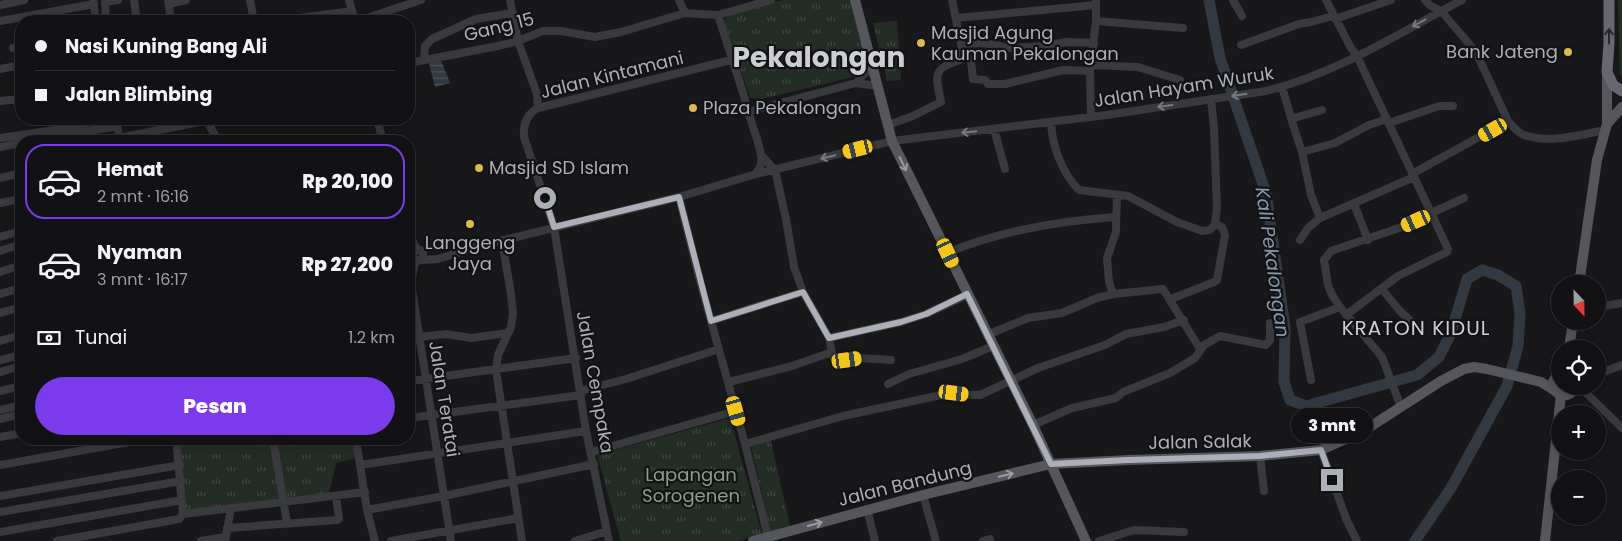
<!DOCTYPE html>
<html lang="id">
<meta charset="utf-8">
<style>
body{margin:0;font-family:Poppins,sans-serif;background:#1f2022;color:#f1f3f6;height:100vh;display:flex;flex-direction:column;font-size:19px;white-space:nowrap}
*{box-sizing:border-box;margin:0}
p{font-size:16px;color:#9c9ea0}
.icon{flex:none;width:28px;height:28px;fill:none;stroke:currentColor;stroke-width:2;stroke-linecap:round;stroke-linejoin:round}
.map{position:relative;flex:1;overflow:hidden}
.side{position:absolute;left:15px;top:135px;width:400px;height:310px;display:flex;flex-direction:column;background:#121214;border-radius:20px;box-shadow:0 2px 12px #0003,0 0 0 1px #313234}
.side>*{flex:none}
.banner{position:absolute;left:15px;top:15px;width:400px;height:110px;border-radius:20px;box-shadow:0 2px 12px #0003,0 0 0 1px #313234;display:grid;align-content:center;height:110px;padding:0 20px;background:#121214}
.needle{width:32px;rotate:158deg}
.fabs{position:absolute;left:1551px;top:275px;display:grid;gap:10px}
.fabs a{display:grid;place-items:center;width:55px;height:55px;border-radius:50%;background:#121214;box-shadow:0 2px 12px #0003,0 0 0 1px #313234;font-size:25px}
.end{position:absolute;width:22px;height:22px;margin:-11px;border:6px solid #acaeb8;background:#111;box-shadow:0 0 0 2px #111}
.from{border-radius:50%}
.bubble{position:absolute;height:35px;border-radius:18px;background:#121214;box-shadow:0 2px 12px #0003,0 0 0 1px #313234;font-size:16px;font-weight:800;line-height:35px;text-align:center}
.car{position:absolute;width:15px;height:30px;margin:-15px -8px;border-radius:6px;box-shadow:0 0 4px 1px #0007;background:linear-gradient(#f5c518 24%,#345 0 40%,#f5c518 0 76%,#345 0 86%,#f5c518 0)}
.banner b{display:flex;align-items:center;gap:18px;height:48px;font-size:19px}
.banner b+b{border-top:1px solid #313234}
.banner i{width:12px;height:12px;background:#f1f3f6}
ul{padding:9px 0 0;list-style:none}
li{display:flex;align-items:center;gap:15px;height:75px;margin:0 10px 8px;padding:0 10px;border:2px solid transparent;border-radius:20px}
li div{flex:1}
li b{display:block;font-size:19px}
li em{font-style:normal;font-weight:800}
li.on{border-color:#7c3aed}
li>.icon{width:45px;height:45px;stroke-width:1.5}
.pay{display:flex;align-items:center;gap:12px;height:55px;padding:0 20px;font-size:19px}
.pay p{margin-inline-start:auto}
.action{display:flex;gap:10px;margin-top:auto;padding:10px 20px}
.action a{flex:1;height:58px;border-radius:30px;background:#7c3aed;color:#fff;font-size:20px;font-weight:800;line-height:58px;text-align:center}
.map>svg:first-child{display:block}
.park{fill:url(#park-tufts)}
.water{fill:url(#water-rules)}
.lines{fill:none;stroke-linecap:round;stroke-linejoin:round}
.river{stroke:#333941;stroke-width:11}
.minor{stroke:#393a3e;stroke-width:8}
.major{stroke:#56575d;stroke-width:10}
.highway{stroke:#66676f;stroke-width:11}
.oneway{stroke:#787a81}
.oneway2{stroke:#28282c}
.oneway3{stroke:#9b9da6}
.route{stroke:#acaeb8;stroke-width:6}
.poi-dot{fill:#deba4c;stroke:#131315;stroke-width:2}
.labels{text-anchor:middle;stroke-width:4.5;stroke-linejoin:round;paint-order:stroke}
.street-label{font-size:18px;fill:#acaeb8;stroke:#131315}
.poi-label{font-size:18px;fill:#acaeb8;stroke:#131315;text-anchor:start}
.park-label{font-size:18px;fill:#85a189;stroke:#131315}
.water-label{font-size:19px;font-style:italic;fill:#8798af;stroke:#131315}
.quarter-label{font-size:20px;letter-spacing:1px;fill:#ccced4;stroke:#131315}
.town-label{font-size:28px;font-weight:bold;fill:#ccced4;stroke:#131315}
</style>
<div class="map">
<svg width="1622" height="541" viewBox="0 0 1622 541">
<defs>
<pattern id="park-tufts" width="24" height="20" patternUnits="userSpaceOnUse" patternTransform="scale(1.25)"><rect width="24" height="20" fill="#242c26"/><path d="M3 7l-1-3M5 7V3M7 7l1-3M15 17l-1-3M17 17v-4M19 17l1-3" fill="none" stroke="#414843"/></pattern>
<pattern id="water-rules" width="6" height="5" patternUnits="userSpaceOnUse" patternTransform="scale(1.25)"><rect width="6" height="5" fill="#333941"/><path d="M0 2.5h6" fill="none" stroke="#4e535a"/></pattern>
</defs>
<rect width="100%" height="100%" fill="#18181a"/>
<!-- park -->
<path class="park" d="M783 0H850L868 64 865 71 857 76 758 100 750 97 724 23 726 17 737 11Z
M1618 0H1622V76L1620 75Z
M897 21 901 80 887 81 873 23Z
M730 418 762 534 737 541H621L597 455Z
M770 437 791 530 771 534 750 442Z
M174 439H355L357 458 336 463 329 493 183 511Z"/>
<!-- water -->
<path class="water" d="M441 60 450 83 435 87 429 63Z"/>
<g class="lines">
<!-- river -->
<path class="river" d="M1209 0 1220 58 1266 193 1285 327 1284 382 1290 400 1306 406 1417 375 1439 357 1451 333 1467 279 1482 270 1498 275 1516 286 1520 313 1518 346 1507 386 1451 488 1415 541"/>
<!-- minor -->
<path class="minor" d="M93 0 96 21
M134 0 137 21
M168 0 171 21
M250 0 254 21
M349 0 355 21
M510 0 518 41 537 94 538 108
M679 0 685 13 718 15
M1233 0 1242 16
M1326 0 1351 48 1357 56 1448 249 1447 252 1398 276 1346 315
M1425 0 1431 6 1441 11 1476 52 1508 121C1513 127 1519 134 1527 136 1552 143 1580 135 1605 130
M169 4 186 0
M0 5 24 0
M956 18 1096 5
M1335 19 1391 0
M0 21 94 4
M106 21 105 2 118 0
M277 21 352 11
M358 21 421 0
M1096 21 1183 28
M961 44 983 43 1011 48 1043 46 1066 42 1094 43
M1241 45 1299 24 1311 22 1333 16
M13 48 21 47
M963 54 971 61 973 79 985 80 988 84H1005L1063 70 1090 71
M424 60 425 46 432 39 476 19 512 13
M409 63 498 46 518 41 543 31H561L595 37 621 32 685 13
M1091 65 1138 67 1180 80
M0 69 21 65
M856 83 864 74 872 70
M1282 87 1292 121
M0 101 21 99
M1322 110 1294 118 1292 122 1302 152 1311 195 1320 218 1414 177
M747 112 856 83 877 86
M1091 117 1090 71 1096 21V2
M117 119 119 138 214 119
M206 119 218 141
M377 119 383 141
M1051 122C1052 146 1062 173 1079 190L1128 196 1177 222 1202 231 1210 230 1215 224 1217 208 1214 128 1211 99
M1389 123 1439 106H1453
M888 125 913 116 941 102C936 76 931 69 960 60L963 54 952 0
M994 129 1005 169
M62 132 64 128 103 119
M0 138 62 129
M30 141 118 126
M0 147 21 143
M1302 152 1335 143 1369 125 1387 119
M756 174C758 171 760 167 761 164 764 150 747 115 745 99L718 15 771 0
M1412 174 1508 121
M0 178 21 173
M1117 195 1116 232 1107 258 1109 282 1113 294 1163 289 1200 349
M679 197 700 281 745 444 769 541
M0 203 21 199
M1354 204 1368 240
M409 233 417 250
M0 237 21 231
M1300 240 1308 228 1320 218
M502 241 511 294 513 313 511 327 498 355 496 370 522 541
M409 248 415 261H418L423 258V252L420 250 415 251 413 253
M0 251 21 244
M947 253C1001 230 1058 221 1115 217
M421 260 438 259 480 246 679 197 756 174 892 141 1107 115 1266 91C1336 74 1399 33 1462 0
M415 261 411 283 451 541
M0 272 21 265
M1382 289 1399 310 1417 327
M0 294 21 288
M1171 299 1214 282 1217 280 1225 235 1222 227 1215 224
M1598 307 1622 303
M0 313 21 307
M711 321 803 292
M987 335 1028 318 1062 313 1097 298 1113 294
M419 337 446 334 471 338 508 333
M829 338 901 322 926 314 967 295
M0 341 21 335
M832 352 834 358 838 360 860 358 891 360
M0 360 21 355
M0 372 21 366
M1598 374 1622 365
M1311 380 1300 322 1340 307
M409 381 576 358
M729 382 792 366 832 352 829 338 803 292 794 267 786 219 775 170 761 155
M888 384 909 374 962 359 993 346
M1574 390 1581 389 1584 391 1622 428
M0 391 21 386
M580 391 626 379 719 349
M1401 407 1382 357 1340 307 1332 295 1328 285 1324 260 1331 251 1399 228 1464 198
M0 410 21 405
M409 418 581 395
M0 419 21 414
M1033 425 1072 408 1116 398 1123 392 1170 373 1195 358 1204 345 1220 336 1266 345 1270 340V323
M0 437 21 433
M176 439 183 514 365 492
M273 439 287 523
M356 439 367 510 375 541
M745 444 843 416 946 394 980 395 1038 368 1105 345 1126 334 1164 327 1184 320
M1321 450 1347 521 1357 541
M591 452 736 411
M1260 456 1264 491
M0 465 146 439
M360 465 586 431
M923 495 936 541
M0 496 180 465
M867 509 875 541
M367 510 444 496 594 464
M0 512 181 481
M227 528 337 520 339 519 336 496
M0 532 182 500
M57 541 179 519 183 514
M201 541 225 537
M225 541 231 508
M391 541 518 518
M575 541 607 531
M609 541 586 431 554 227 524 137C523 125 527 114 538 108L731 60
M983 541 990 539
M1099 541 1134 530 1184 532"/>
<!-- major -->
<path class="major" d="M855 0 892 141 1033 425 1086 541
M1607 124 1622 107
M1579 284 1597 160 1607 124V72
M1569 349 1573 321
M1560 374 1555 378 1553 382 1556 392C1563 398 1572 396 1575 386
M753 541 923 495 1051 464 1128 460 1260 456 1321 450 1362 432 1441 381 1464 369 1474 367 1487 369 1541 382 1554 390
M1545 541 1561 395"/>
<!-- highway -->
<path class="highway" d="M1609 0V43L1607 72 1613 85 1622 91"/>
</g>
<!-- one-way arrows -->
<defs><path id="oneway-shaft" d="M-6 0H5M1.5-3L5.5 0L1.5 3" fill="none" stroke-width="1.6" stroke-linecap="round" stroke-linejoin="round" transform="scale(1.25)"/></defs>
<g class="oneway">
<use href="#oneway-shaft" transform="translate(1419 23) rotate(152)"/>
<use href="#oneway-shaft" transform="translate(1239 95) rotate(171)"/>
<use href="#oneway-shaft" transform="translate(1165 106) rotate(172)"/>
<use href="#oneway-shaft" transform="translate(969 132) rotate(174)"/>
<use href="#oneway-shaft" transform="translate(828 157) rotate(167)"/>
</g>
<use class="oneway2" href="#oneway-shaft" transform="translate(1609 36) rotate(-90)"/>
<g class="oneway3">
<use href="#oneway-shaft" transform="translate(903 164) rotate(64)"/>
<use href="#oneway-shaft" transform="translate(1006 475) rotate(-14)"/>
<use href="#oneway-shaft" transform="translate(815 524) rotate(-15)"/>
</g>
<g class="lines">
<!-- route -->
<path class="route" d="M545 198 554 227 679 197 711 321 803 292 829 338 901 322 926 314 967 294 1051 464 1128 460 1260 456 1321 450 1332 480"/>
</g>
<!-- markers -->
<g class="poi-dot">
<circle cx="921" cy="43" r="5"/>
<circle cx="1568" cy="52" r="5"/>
<circle cx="693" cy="108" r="5"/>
<circle cx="479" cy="168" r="5"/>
<circle cx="470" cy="224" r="5"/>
</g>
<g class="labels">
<!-- street labels -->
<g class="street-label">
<text transform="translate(499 27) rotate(-14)" y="6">Gang 15</text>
<text transform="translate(612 75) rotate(-14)" y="6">Jalan Kintamani</text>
<text transform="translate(1184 87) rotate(-9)" y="6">Jalan Hayam Wuruk</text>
<text transform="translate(595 382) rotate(80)" y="6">Jalan Cempaka</text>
<text transform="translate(444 399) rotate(81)" y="6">Jalan Teratai</text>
<text transform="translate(1200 442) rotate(-1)" y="6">Jalan Salak</text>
<text transform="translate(905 484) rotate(-14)" y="6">Jalan Bandung</text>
</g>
<!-- poi labels -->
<g class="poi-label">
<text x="931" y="39">Masjid Agung<tspan x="931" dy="21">Kauman Pekalongan</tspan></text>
<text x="1558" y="58" text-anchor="end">Bank Jateng</text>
<text x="703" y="114">Plaza Pekalongan</text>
<text x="489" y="174">Masjid SD Islam</text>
<text x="470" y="249" text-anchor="middle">Langgeng<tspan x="470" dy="21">Jaya</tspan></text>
</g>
<!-- park labels -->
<g class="park-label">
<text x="691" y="481">Lapangan<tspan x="691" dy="21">Sorogenen</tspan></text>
</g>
<!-- water labels -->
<g class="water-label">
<text transform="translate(1273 262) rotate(82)" y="7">Kali Pekalongan</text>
</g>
<!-- quarter labels -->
<g class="quarter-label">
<text x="1416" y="335">KRATON KIDUL</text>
</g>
<!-- town labels -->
<g class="town-label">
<text x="819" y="67">Pekalongan</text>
</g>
</g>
</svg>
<div class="fabs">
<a><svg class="needle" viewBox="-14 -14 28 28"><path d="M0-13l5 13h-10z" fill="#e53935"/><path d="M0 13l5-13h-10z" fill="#9c9ea0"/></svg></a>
<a><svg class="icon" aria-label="locate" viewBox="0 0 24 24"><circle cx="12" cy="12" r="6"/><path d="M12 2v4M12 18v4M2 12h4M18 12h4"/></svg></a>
<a>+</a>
<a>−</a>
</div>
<i class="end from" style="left:545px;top:198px"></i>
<i class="end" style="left:1332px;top:480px"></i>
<div class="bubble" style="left:1291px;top:408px;width:82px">3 mnt</div>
<i class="car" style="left:1493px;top:130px;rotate:240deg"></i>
<i class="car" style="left:858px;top:149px;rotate:256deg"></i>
<i class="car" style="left:1416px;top:221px;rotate:246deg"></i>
<i class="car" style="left:948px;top:253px;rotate:155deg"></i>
<i class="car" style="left:847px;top:360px;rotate:82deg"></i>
<i class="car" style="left:954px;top:393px;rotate:97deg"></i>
<i class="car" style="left:736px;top:411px;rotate:164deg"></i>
<div class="banner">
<b><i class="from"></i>Nasi Kuning Bang Ali</b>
<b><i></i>Jalan Blimbing</b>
</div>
<section class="side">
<ul>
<li class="on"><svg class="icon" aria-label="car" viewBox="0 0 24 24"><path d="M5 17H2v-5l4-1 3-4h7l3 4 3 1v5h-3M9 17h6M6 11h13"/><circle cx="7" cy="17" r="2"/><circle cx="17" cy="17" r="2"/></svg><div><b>Hemat</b><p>2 mnt · 16:16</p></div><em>Rp 20,100</em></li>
<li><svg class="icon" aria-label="car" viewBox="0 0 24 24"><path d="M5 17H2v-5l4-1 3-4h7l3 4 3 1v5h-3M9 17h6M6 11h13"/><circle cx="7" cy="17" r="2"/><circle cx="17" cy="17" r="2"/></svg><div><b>Nyaman</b><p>3 mnt · 16:17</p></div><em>Rp 27,200</em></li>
</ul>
<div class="pay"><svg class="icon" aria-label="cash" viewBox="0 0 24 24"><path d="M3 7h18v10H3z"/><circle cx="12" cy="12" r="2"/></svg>Tunai<p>1.2 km</p></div>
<div class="action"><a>Pesan</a></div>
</section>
</div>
